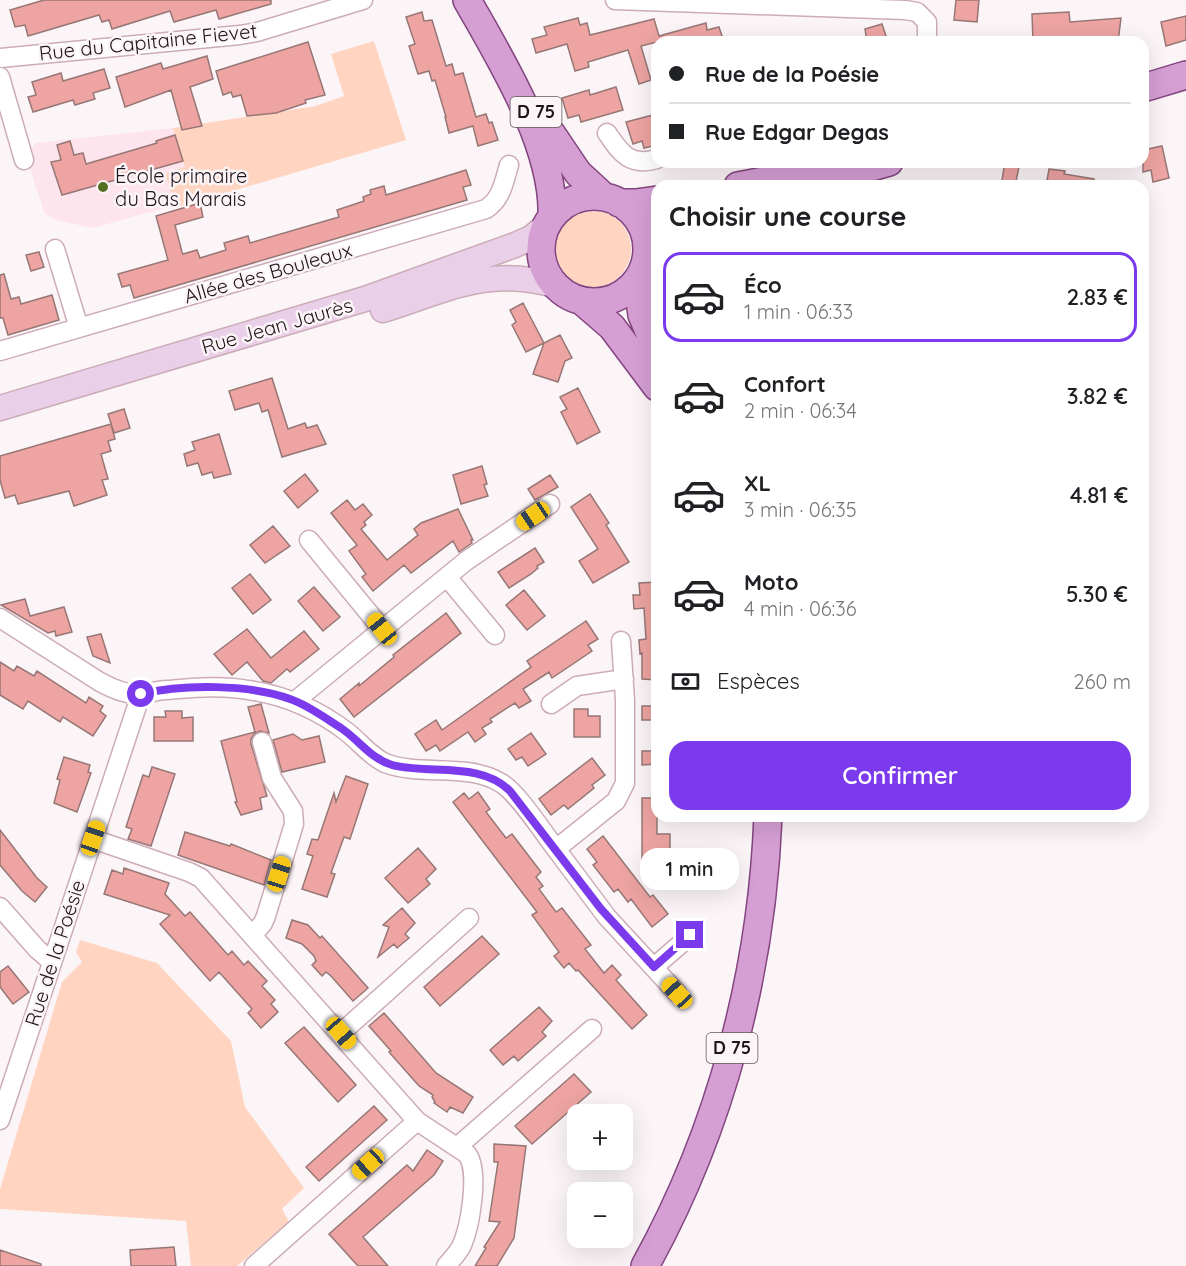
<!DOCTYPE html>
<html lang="fr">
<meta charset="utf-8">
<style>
body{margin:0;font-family:Quicksand,sans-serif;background:#f6f6f6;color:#202124;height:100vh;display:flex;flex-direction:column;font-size:22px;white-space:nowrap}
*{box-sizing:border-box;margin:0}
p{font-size:20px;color:#757577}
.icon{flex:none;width:33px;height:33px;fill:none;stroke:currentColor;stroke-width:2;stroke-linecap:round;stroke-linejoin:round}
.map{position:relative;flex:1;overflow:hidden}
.side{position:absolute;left:651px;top:180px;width:498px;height:642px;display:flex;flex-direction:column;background:#fff;border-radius:18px;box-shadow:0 6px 24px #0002}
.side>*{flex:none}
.guide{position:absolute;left:651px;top:36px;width:498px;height:132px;border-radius:18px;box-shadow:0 6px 24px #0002;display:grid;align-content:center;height:132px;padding:0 18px;background:#fff}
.fabs{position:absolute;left:567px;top:1104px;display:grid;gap:12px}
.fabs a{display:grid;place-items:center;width:66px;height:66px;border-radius:12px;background:#fff;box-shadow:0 6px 24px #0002;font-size:30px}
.end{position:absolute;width:27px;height:27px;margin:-14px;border:8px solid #7c3aed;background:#fff;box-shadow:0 0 0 3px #fff}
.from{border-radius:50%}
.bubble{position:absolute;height:42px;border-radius:18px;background:#fff;box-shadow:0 6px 24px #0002;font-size:20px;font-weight:600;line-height:42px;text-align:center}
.car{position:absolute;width:18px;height:36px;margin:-18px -9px;border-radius:8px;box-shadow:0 0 4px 2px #0007;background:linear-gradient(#f5c518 24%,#345 0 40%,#f5c518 0 76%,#345 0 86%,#f5c518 0)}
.guide b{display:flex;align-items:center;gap:21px;height:57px;font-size:22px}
.guide b+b{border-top:2px solid #e0e0e0}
.guide i{width:15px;height:15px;background:#202124}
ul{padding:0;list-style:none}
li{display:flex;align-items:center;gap:18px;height:90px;margin:0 12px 9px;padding:0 6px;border:3px solid transparent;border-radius:18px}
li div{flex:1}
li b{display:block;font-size:22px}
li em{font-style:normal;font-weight:600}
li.selected{border-color:#7c3aed}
li>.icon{width:54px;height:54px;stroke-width:1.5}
h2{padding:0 18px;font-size:27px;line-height:72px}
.pay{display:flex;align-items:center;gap:15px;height:66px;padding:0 18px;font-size:22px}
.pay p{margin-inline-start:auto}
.cta{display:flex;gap:12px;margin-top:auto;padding:12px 18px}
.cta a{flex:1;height:69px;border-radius:18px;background:#7c3aed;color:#fff;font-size:24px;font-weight:600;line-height:69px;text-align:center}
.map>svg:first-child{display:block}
.built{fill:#fde4ed}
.green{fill:#ffd5c1}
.building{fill:#eda4a2;stroke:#977775;stroke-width:1.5}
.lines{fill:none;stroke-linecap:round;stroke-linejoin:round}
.street-casing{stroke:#ccacb7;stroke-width:21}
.secondary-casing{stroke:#ccacb7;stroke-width:27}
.primary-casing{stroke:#83457f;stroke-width:30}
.street{stroke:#fff;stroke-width:18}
.secondary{stroke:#eacfe9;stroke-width:24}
.primary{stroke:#d59fd4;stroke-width:27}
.route{stroke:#7c3aed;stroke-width:8}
.poi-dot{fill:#536e21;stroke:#fcf5f8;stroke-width:2}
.labels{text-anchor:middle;stroke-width:5;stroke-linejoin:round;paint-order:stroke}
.shield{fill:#fcf5f8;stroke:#61585b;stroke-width:1.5}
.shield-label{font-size:18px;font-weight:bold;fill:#1f1418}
.street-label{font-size:20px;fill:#1f1418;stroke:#fcf5f8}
.poi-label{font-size:20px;fill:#1f1418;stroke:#fcf5f8;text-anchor:start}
</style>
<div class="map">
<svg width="1186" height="1266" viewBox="0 0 1186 1266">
<rect width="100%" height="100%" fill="#fcf5f8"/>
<!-- built -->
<path class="built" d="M173 128 185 167 165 174 174 201 168 207 93 228 56 220 45 214 28 163 33 160 32 148 36 143Z"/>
<!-- green -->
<path class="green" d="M374 41 406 140 178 207 174 201 165 174 185 167 173 128 316 106 344 96 331 54Z
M555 249a38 38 0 1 1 76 0a38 38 0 1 1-76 0Z
M80 940 157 963 231 1041 245 1107 304 1188 282 1209 289 1222 237 1266H191L186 1221 0 1209V1189L62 982 82 962 76 952Z"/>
<!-- building -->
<path class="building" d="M44 0H271V4L219 19 216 10 174 22 170 11 112 29 109 20 102 22 99 15 28 36 25 25 15 27 10 10Z
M956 0H979L977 22 954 20Z
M422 12 424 21 432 20 446 66 452 64 455 75 463 73 476 117 486 114 489 123 492 122 498 140 478 146 473 126 449 133 445 117H446L435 80 432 81 429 71 418 74 409 46 415 44 406 17Z
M1069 12 1070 22 1121 18 1118 42H1033L1032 14Z
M1186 16V40L1166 46 1161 22Z
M578 18 580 25 587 23 590 35 654 19 659 36 706 23 707 30 719 27 723 39 713 42H657L641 46 651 80 639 84 628 50 588 62 589 67 575 71 567 44 536 53 532 39 547 35 544 27Z
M882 24 888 42H867L865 29Z
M308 42 325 95 305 100 306 103 276 113 247 116 241 95 233 97 231 92 223 95 216 71Z
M207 56 213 79 190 87 202 126 182 130 171 90 125 107 116 77 161 63 163 69Z
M104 69 110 88 93 93 95 99 75 105 73 100 33 112 28 97 36 95 32 82 61 73 63 81Z
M616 87 623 110 581 122 579 115 568 118 562 98 589 90 590 95Z
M653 115 654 117 657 116V145L644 148 642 141 633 144 626 122Z
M175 135 183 161 62 195 51 162 61 160 57 145 70 141 74 155 83 153 86 164 157 143 156 141Z
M1162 146 1169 178 1153 182 1151 170 1143 172V150Z
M1005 162H1020L1015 186H1001Z
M1049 169 1065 171 1064 174 1094 179V186H1046Z
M466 170 471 185 463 187 467 200 134 298 130 285 122 287 118 274 168 260 156 216 200 203 203 217 175 225 182 252 183 254 197 250 200 258 226 250 224 243 248 236 250 243 339 217 337 210 364 201 363 197 371 194 370 190 384 186 386 195Z
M39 252 44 267 31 271 26 255Z
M4 274 11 299 19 297 21 304 52 295 59 320 8 335 3 318H0V275Z
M523 303 544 343 560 335 572 358 565 361 558 382 533 374 544 343 526 352 512 325 516 322 510 310Z
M272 378 288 429 305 423 307 428 317 425 326 444 282 457 268 410 262 412 259 403 235 410 229 391Z
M578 388 600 432 577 444 561 412 567 409 560 397Z
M124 409 130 428 114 433 108 414Z
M111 424 115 439 108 441 111 451 101 454 108 479 102 480 107 495 74 506 69 491 18 504 15 495 5 498 0 480V456Z
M219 434 231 474 214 478 212 472 202 475 198 463 187 466 184 454 195 450 192 442Z
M482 466 487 484 484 485 488 496 461 504 453 475Z
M305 474 318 491 298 508 284 491Z
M550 475 558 487 535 500 528 489Z
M590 494 609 523 606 525 629 562 593 583 579 561 598 549 571 507Z
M347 500 355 510 363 504 372 515 364 522 366 525 361 529 387 560 418 535 414 529 421 523 458 509 473 540H471L472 543 459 552 453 541 411 573 404 565 373 591 362 577 366 574 349 551 357 545 331 513Z
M273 526 290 546 265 563 250 545Z
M535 548 544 562 537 566 538 568 531 574 509 588 498 572Z
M250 574 271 600 253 614 232 588Z
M657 582V680L642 679V653L640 654 639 640 646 639 644 608 634 609 633 595H640L639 583Z
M314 587 340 617 323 631 298 601Z
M524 590 545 616 527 630 506 605Z
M25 599 30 616 64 607 72 632 56 636 55 631 48 633 1 605Z
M446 613 461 633 354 717 340 699 359 683V686L394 657 393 655Z
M586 621 598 639 588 645 592 651 552 678 549 672 523 689 531 701 519 708 515 703 490 719 492 722 482 728 486 734 475 742 468 732 440 751 436 745 426 751 415 734 436 720 442 730 531 667 527 661Z
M247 629 271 658 304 631 319 649 290 672 287 669 271 683 263 681 247 662 232 675 214 654Z
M101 634 110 663 93 656 87 637Z
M0 662 14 671 17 666 34 676 37 671 86 703 89 697 103 706 100 711 106 716 93 736 63 717 60 722 28 701 23 709 0 695Z
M261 704 269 733 260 731 254 734 251 739V744L267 796 260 798 262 809 241 815 235 802H237L221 741 255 732 248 707Z
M642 706H657V720H642Z
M574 709H588V716H600V737H574Z
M165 711H182V718L193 717V741H154V717H166Z
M531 733 546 754 528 766 522 757 516 760 508 749Z
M293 734 302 740 319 736 325 762 282 772 273 740Z
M642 751H657V764L642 765Z
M64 757 90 765 88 772 91 773 77 812 54 803 60 780 57 779Z
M592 758 605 775 592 785 594 788 568 809 564 805 551 815 539 799Z
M152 767 175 774 151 846 128 839 132 829 126 827 143 775 149 777Z
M346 776 368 784 350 839 344 837 331 873 335 874 327 897 302 889 313 856 307 854 312 839 318 840 334 793 336 802Z
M478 792 490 809 486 812 506 838 512 834 541 872 536 877 543 886 539 889 556 912 562 908 591 945 585 949 604 973 612 965 621 975 616 980 647 1015 632 1029 578 970 576 971 569 963 564 968 554 956 559 952 532 915 537 912 453 802 464 793 469 799Z
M642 798H657V834H670V859L642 860Z
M0 830 37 878 47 887 35 902 22 891 0 865Z
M185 832 230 846 231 844 271 860 264 885 178 855Z
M603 836 650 897 653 895 668 914 652 927 631 899 628 902 618 889 614 892 593 865 597 862 587 849Z
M418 848 436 869 426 879 430 884 408 903 385 878Z
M124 868 169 883 165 894 185 916 190 912 228 955 232 951 244 965 248 961 267 981 262 986 275 1000 271 1004 278 1012 261 1028 248 1013 252 1009 219 972 210 981 160 924 170 915 104 894 112 870 123 874Z
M402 908 415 923 405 934 409 938 397 948 394 944 378 957 389 927 383 925Z
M292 920 308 925 320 938 322 936 368 988 353 1001 331 976 326 972 322 976 312 965 316 961 314 956 302 944 286 938Z
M482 936 499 954 440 1006 424 987Z
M8 966 29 992 13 1004 0 987V972Z
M539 1007 552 1021 542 1032 546 1036 518 1061 514 1056 503 1065 490 1050Z
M384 1013 436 1073 473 1097 463 1113 450 1107 447 1112 434 1103 435 1102 432 1097 433 1095 419 1086 389 1052 391 1051 369 1026Z
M304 1027 356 1085 338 1102 285 1043Z
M574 1074 591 1092 532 1144 515 1126Z
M374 1106 387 1120 319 1181 306 1167Z
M494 1144 526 1146 514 1238 497 1266H475L486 1248 484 1247 500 1222 489 1221 498 1162H494Z
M427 1150 443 1161 434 1175 363 1237 388 1266H358L329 1234 407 1165 413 1171Z
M174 1247 176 1266H131L130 1250Z
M0 1250 41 1264V1266H0Z"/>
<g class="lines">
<!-- street casing -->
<g class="street-casing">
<path id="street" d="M615 0 905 10 917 12 927 22V42
M0 58 240 35 257 32 363 0
M0 77 24 160
M607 133C621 153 629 167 657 159
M55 249 79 328
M0 351 486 209C502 199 504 181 509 165
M309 540 382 629
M447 577 495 635
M0 618 100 682C113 689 130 696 144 694 151 693 158 690 166 690 193 688 221 685 248 690 284 695 317 709 347 732 360 742 370 756 385 763 422 777 466 762 501 783 518 793 542 831 556 849L616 801 625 783V700L621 641
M295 701 466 561 550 504
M551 704 577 686 624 679
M93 839 189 872 201 878 417 1121 467 1154C480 1171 470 1228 461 1247 457 1254 451 1260 446 1266
M556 849 607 917 677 993
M0 907 37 949 52 962
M253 935 263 923 266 916 294 824 293 811 272 778 262 742
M654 967 691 935
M341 1033 469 918
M0 1120 141 694
M457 1147 592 1029
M254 1266 417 1121"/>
</g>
<!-- secondary casing -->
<g class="secondary-casing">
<path id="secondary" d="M383 310C446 290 487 266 555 285
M0 408 365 299 515 245 531 238 547 225"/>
</g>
<!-- primary casing -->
<g class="primary-casing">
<path id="primary" d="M467 0C501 60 555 147 552 217
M1143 88 1186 75
M541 118 578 173 604 197
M818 182 889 162
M738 186 769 180 836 162
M541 249a53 53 0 1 1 106 0a53 53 0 1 1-106 0Z
M619 203H636L657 200
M637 280 642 315 657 350
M582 301 612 327 657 387
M645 1266C721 1129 762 972 768 816"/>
</g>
<!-- street -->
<use href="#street" class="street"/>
<!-- secondary -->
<use href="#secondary" class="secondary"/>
<!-- primary -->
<use href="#primary" class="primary"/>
</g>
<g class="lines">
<!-- route -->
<path class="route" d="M141 694C183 684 249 684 290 699 308 705 325 718 341 728 359 740 371 759 392 765 430 775 480 761 510 791L601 909 654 967 690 935"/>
</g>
<!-- markers -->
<circle class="poi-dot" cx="103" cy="187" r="6"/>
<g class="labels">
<!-- shield labels -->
<g class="shield">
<rect x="510.5" y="97" width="51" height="30" rx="4.5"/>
<rect x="706.5" y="1033" width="51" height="30" rx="4.5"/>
</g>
<g class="shield-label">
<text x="536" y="118">D 75</text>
<text x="732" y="1054">D 75</text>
</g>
<!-- street labels -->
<g class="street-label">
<text transform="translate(148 42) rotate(-6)" y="7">Rue du Capitaine Fievet</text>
<text transform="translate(268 273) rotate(-16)" y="7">Allée des Bouleaux</text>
<text transform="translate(277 326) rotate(-16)" y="7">Rue Jean Jaurès</text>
<text transform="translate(55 953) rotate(-72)" y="7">Rue de la Poésie</text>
</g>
<!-- poi labels -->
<g class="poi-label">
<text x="115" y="183">École primaire<tspan x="115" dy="23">du Bas Marais</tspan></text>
</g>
</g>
</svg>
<div class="fabs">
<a>+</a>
<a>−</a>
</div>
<i class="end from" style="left:141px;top:694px"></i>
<i class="end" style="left:690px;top:935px"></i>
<div class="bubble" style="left:640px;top:848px;width:99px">1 min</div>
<i class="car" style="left:533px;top:516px;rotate:236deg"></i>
<i class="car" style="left:382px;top:629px;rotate:321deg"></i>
<i class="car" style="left:93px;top:838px;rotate:19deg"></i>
<i class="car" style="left:279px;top:874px;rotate:17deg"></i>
<i class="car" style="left:677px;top:993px;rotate:317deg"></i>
<i class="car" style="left:341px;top:1033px;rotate:139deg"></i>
<i class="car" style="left:368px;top:1164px;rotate:228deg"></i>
<div class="guide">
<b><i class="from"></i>Rue de la Poésie</b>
<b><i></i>Rue Edgar Degas</b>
</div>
<section class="side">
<h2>Choisir une course</h2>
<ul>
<li class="selected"><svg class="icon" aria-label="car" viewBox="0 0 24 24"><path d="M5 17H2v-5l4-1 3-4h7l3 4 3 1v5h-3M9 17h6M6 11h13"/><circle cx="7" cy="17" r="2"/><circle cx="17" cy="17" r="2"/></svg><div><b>Éco</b><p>1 min · 06:33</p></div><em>2.83 €</em></li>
<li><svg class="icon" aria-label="car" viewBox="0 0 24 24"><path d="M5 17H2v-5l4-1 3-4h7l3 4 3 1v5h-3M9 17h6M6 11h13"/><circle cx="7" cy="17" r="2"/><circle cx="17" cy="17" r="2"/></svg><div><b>Confort</b><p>2 min · 06:34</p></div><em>3.82 €</em></li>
<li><svg class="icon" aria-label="car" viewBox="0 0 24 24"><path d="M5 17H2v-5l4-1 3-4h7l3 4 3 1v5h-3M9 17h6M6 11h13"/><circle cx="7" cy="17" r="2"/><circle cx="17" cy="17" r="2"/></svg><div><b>XL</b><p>3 min · 06:35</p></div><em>4.81 €</em></li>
<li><svg class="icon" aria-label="car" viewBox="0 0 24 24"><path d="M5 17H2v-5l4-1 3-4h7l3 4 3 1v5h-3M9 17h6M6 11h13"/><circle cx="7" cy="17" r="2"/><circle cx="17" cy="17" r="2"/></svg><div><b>Moto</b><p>4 min · 06:36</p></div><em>5.30 €</em></li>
</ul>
<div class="pay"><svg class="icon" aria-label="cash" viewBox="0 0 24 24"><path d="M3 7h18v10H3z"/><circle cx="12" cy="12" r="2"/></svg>Espèces<p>260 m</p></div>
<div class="cta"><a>Confirmer</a></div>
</section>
</div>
